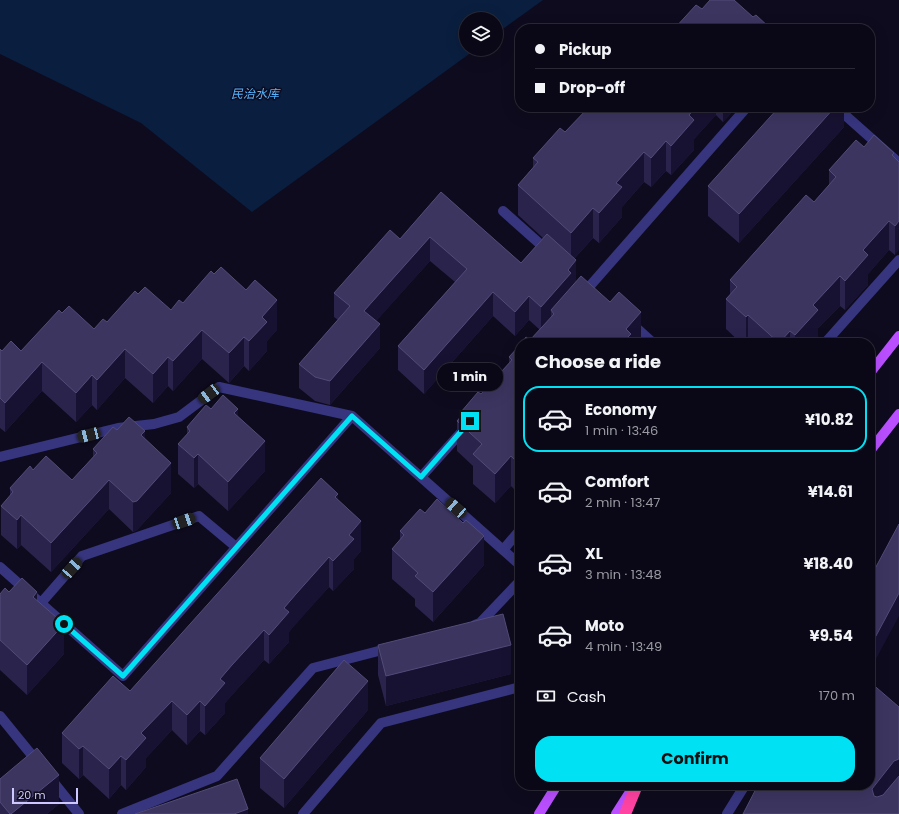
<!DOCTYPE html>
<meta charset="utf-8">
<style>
body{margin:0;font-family:Poppins,"Noto Sans SC",sans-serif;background:#13111f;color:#f1f3f6;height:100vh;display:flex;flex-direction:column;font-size:15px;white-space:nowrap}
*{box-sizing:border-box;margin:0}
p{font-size:13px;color:#999aa1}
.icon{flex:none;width:22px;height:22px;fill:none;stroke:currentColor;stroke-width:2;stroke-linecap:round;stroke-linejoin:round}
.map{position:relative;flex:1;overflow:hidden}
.details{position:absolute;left:515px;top:338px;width:360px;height:452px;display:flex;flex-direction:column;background:#0a0816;border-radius:16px;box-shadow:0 4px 16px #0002,0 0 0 1px #2a2935}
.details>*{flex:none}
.hud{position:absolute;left:515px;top:24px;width:360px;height:88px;border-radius:16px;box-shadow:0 4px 16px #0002,0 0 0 1px #2a2935;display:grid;align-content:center;height:88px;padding:0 20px;background:#0a0816}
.controls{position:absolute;left:459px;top:12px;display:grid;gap:8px}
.controls a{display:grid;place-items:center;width:44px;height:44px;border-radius:50%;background:#0a0816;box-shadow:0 4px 16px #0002,0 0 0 1px #2a2935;font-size:20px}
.scale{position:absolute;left:12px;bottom:10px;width:66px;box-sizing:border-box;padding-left:4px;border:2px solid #cdc8ff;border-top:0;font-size:11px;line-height:14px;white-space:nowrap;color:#cdc8ff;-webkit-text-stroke:3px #0e0b1e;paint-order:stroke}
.end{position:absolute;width:18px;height:18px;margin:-9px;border:5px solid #00e1f3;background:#111;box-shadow:0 0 0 2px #111}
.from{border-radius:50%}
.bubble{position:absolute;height:28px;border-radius:14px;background:#0a0816;box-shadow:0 4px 16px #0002,0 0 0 1px #2a2935;font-size:13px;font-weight:700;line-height:28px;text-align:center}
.car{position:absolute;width:12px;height:24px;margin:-12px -6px;border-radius:5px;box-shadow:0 0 3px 1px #0007;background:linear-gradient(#222 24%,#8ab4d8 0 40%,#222 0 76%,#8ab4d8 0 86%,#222 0)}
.hud b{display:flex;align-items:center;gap:14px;height:38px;font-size:15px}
.hud b+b{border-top:1px solid #2a2935}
.hud i{width:10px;height:10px;background:#f1f3f6}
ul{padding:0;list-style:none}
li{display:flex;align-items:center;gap:12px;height:66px;margin:0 8px 6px;padding:0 12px;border:2px solid transparent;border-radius:16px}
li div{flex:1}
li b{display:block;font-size:15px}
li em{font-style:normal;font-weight:700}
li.active{border-color:#00e1f3}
li>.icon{width:36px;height:36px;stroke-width:1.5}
h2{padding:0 20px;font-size:18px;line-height:48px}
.pay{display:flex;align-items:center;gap:10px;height:44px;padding:0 20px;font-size:15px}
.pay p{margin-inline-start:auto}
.primary-button{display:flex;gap:8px;margin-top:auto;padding:8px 20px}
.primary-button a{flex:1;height:46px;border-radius:16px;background:#00e1f3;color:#111;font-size:16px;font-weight:700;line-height:46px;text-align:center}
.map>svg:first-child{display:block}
.water{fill:#0a1e3f}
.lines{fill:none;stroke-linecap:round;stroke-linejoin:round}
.minor{stroke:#36357e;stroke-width:10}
.major{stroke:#b94fff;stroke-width:10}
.highway{stroke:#ff43a2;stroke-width:12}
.wall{fill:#2a234c}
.shaded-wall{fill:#181232}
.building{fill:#3c3560;stroke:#524c79}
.route{stroke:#00e1f3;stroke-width:5}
.labels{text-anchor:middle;stroke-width:3;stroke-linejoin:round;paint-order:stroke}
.water-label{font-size:12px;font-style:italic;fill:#56b5ff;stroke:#0e0b1e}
</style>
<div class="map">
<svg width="899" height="814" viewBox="0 0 899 814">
<rect width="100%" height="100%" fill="#0e0b1e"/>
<!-- water -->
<path class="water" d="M0 0H543L496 34V19H466V49H476L252 212 141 123 0 54Z"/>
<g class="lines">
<!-- minor -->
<path class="minor" d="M836 107 899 163
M503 211 549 252
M582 295 747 107
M632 324 653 343
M825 343 899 260
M0 457 118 428 154 424 179 417 219 387 352 416 520 565
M421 477 465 428
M503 550 520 530
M0 567 123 676 352 416
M41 603 82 556 199 516 236 547
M475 625 480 623 520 581
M0 716 39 764
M50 778 79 814
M122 814 217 776 313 668 390 648
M303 814 381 723 520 687
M727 814 745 785"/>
<!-- major -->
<path class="major" d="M870 373 899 336
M870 451 899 414
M539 814 557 785
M616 814 630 792"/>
<!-- highway -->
<path class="highway" d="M625 814 637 785"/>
</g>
<!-- wall -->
<path class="wall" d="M589 107H737L723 122 716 115 694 139V150L671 175 666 171 651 187 644 182 622 207V217L599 243 593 238 574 259 576 281 641 342 640 343H521L530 340 540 330 529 320 515 336 493 316 424 394 398 370V346L455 282 430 261 376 321 380 348 330 405 315 401 299 388V364L338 320 334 317V293L400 239 441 192 521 263 543 238 518 215V185L533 168V158L565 132Z
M844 107V127L739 243 708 216V186Z
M864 147 894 158 899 162 895 255 889 250 868 274V285L845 310 840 306 818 328V340L815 343H741L726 329V299L730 295V280L814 202 829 185V170Z
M138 294 171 310 183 303 277 330 267 341V351L249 371 244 366 229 383 202 359 173 391 168 386 153 403 125 378 97 410 92 405 76 422 42 391 5 432 0 428V349L2 351H21L62 313 94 329 107 322Z
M520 345V486L516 491 511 486 495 503 473 484V466L457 451V421L461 416V412L481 394 509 363V357Z
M211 409 238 417 265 471 228 511 198 484 194 488 178 474V444L187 435V427Z
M117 430 145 439 171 493 137 530 133 532 109 509 51 572 21 545 17 549 1 535V506L10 496V488L33 470 72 480 93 457V449Z
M338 500 361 551 354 559V569L333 591 329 587 296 623 289 632V642L269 664 264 660 232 695 225 703V713L205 735 200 731 187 745 172 730 146 758V767L126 790 121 785 109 799 83 775 79 779 62 763V733L130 691Z
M400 531 484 565 433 622 415 606V599L392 579V549L400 540Z
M9 592 37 601 64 654 27 695 0 670V594Z
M378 645 511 674 386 706 378 675Z
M368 710 284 808 260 788V758Z
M0 779 59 804 47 814H0Z"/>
<!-- shaded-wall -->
<path class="shaded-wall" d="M696 107H716V115L694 139V150L671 175V146L689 115Z
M723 107H737L723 122Z
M835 107H844V127L739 243V214Z
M666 141V171L651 187V158Z
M644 152V182L622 207V217L599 243V213L616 183Z
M593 208V238L571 262V233Z
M889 221V250L868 274V285L845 310V281L863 250Z
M899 221V250L895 255V226Z
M430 237V261L364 335V311Z
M576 260V284L554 314 551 310V320L541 331V307L568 270Z
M840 276V306L818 328V340L815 343H795V335L813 305Z
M493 292V316L424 394V370Z
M529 296V320L515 336V312Z
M277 300V330L267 341V351L249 371V341L262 317Z
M641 312V342L640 343H622L626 329Z
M748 315V343H746V317Z
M380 324V348L330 405V381Z
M202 330V359L173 391V361Z
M790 331V343H779Z
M244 337V366L229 383V353Z
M125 349V378L97 410V380Z
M168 357V386L153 403V374Z
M42 362V391L5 432V403Z
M92 375V405L76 422V393Z
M238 409V439L234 413Z
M145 431V461L141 435Z
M265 441V471L228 511V482Z
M198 454V484L194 488V458Z
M511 456V486L495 503V474Z
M520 456V486L516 491V461Z
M171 463V493L137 530 133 532V502Z
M109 480V509L51 572V543Z
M338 494V523L335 497Z
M21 515V545L17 549V520Z
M361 521V551L354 559V569L333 591V561L349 535Z
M484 536V565L433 622V592Z
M329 557V587L289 632V642L269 664V635L284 608 296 594Z
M37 592V622L33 597Z
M899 593V616L870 670V647Z
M64 624V654L27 695V665Z
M264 630V660L225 703V713L205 735V706L220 679 232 665Z
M511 645V674L386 706V676Z
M368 681V710L284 808V779Z
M172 701V730L146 758V767L126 790V760L141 733Z
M200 701V731L187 745V715Z
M83 746V775L79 779V749Z
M121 756V785L109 799V769Z
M899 759V783L872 812V789L894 761Z
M59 775V804L47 814H11Z
M248 809V814H234Z"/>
<!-- building -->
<path class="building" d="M710 0H734L753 17 756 15 771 29H674L696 5 702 9Z
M589 107H696L689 115 694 120 671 146 666 141 651 158 644 152 616 183 622 187 599 213 593 208 571 233 518 185 538 162 533 158 560 128 565 132Z
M779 107H835L739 214 708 186Z
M874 135 894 153 892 155 899 162V221L895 226 889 221 863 250 868 255 845 281 840 276 813 305 818 310 795 335 790 331 779 343 748 315 746 317 726 299 737 287 730 280 806 195 814 202 836 177 829 170 856 140 864 147Z
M441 192 521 263 547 234 576 260 568 270 571 273 541 307 529 296 515 312 493 292 424 370 398 346 467 269 430 237 364 311 380 324 330 381 315 377 299 364 350 306 334 293 390 230 400 239Z
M221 267 246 290 255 280 277 300 262 317 267 322 249 341 244 337 229 353 202 330 173 361 168 357 153 374 125 349 97 380 92 375 76 393 42 362 5 403 0 398V349L2 351 11 341 21 351 59 310 62 313 69 306 94 329 103 319 107 322 135 291 138 294 145 287 171 310 179 300 183 303 211 271 214 274Z
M581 276 610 302 619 292 641 312 626 329 631 334 622 343H521L526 337 530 340 554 314 551 310Z
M520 345V456L516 461 511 456 495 474 473 454 482 444 457 421 463 414 461 412 478 392 481 394 512 360 509 357Z
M223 395 238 409 234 413 265 441 228 482 198 454 194 458 178 444 190 431 187 427 206 405 211 409Z
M129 417 145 431 141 435 171 463 137 501 133 502 109 480 51 543 21 515 17 520 1 506 13 492 10 488 30 466 33 470 46 456 72 480 97 453 93 449 113 427 117 430Z
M321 478 338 494 335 497 361 521 349 535 354 539 333 561 329 557 296 594 284 608 289 612 269 635 264 630 232 665 220 679 225 683 205 706 200 701 187 715 172 701 141 733 146 738 126 760 121 756 109 769 83 746 79 749 62 733 113 676 130 691Z
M437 499 463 523 466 520 484 536 433 592 415 576 418 573 392 549 404 535 400 531 420 509 425 513Z
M899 524V593L870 647V578Z
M22 578 37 592 33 597 64 624 27 665 0 640V594L5 588 9 592Z
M503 614 511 645 386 676 378 645Z
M344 660 368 681 284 779 260 758Z
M870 682 899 707V759L894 761 872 789 874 796 877 797 883 795 899 776V814H743L758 785H870Z
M37 748 59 775 11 814H10L0 802V779Z
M237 779 248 809 234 814H135Z"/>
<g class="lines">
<!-- route -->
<path class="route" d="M64 624 123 676 352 416 421 477 470 421"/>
</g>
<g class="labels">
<!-- water labels -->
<g class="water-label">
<text x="255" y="98">民治水库</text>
</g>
</g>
</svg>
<div class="controls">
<a><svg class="icon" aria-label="layers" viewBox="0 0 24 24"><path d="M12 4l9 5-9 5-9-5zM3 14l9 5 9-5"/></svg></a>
</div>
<div class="scale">20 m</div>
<i class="end from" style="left:64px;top:624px"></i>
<i class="end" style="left:470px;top:421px"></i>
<div class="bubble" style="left:437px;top:363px;width:66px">1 min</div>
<i class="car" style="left:209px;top:394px;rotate:233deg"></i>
<i class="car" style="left:89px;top:435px;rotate:256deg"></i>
<i class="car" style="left:456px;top:508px;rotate:311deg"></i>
<i class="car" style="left:184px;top:521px;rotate:71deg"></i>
<i class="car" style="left:72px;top:568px;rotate:42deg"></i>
<div class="hud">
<b><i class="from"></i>Pickup</b>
<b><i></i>Drop-off</b>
</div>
<section class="details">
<h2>Choose a ride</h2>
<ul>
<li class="active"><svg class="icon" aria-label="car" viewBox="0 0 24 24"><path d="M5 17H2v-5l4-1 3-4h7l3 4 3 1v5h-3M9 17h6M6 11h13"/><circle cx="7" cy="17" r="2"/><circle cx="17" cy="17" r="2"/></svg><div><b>Economy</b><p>1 min · 13:46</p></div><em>¥10.82</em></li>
<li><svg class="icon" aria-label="car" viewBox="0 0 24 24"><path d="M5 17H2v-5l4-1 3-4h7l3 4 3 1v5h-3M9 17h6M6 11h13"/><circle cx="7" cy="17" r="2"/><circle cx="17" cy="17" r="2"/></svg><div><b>Comfort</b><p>2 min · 13:47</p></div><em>¥14.61</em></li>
<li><svg class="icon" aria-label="car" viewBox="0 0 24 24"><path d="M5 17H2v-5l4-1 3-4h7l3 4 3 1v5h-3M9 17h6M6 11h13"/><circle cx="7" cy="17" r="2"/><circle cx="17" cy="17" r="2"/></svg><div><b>XL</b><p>3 min · 13:48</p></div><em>¥18.40</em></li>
<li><svg class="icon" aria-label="car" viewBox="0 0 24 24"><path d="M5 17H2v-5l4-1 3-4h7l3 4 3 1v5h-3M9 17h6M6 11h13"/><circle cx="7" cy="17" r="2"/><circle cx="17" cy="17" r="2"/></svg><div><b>Moto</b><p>4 min · 13:49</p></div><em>¥9.54</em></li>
</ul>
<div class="pay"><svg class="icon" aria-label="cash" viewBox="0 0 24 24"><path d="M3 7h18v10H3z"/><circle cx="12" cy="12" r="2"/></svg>Cash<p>170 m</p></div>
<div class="primary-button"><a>Confirm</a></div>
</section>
</div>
